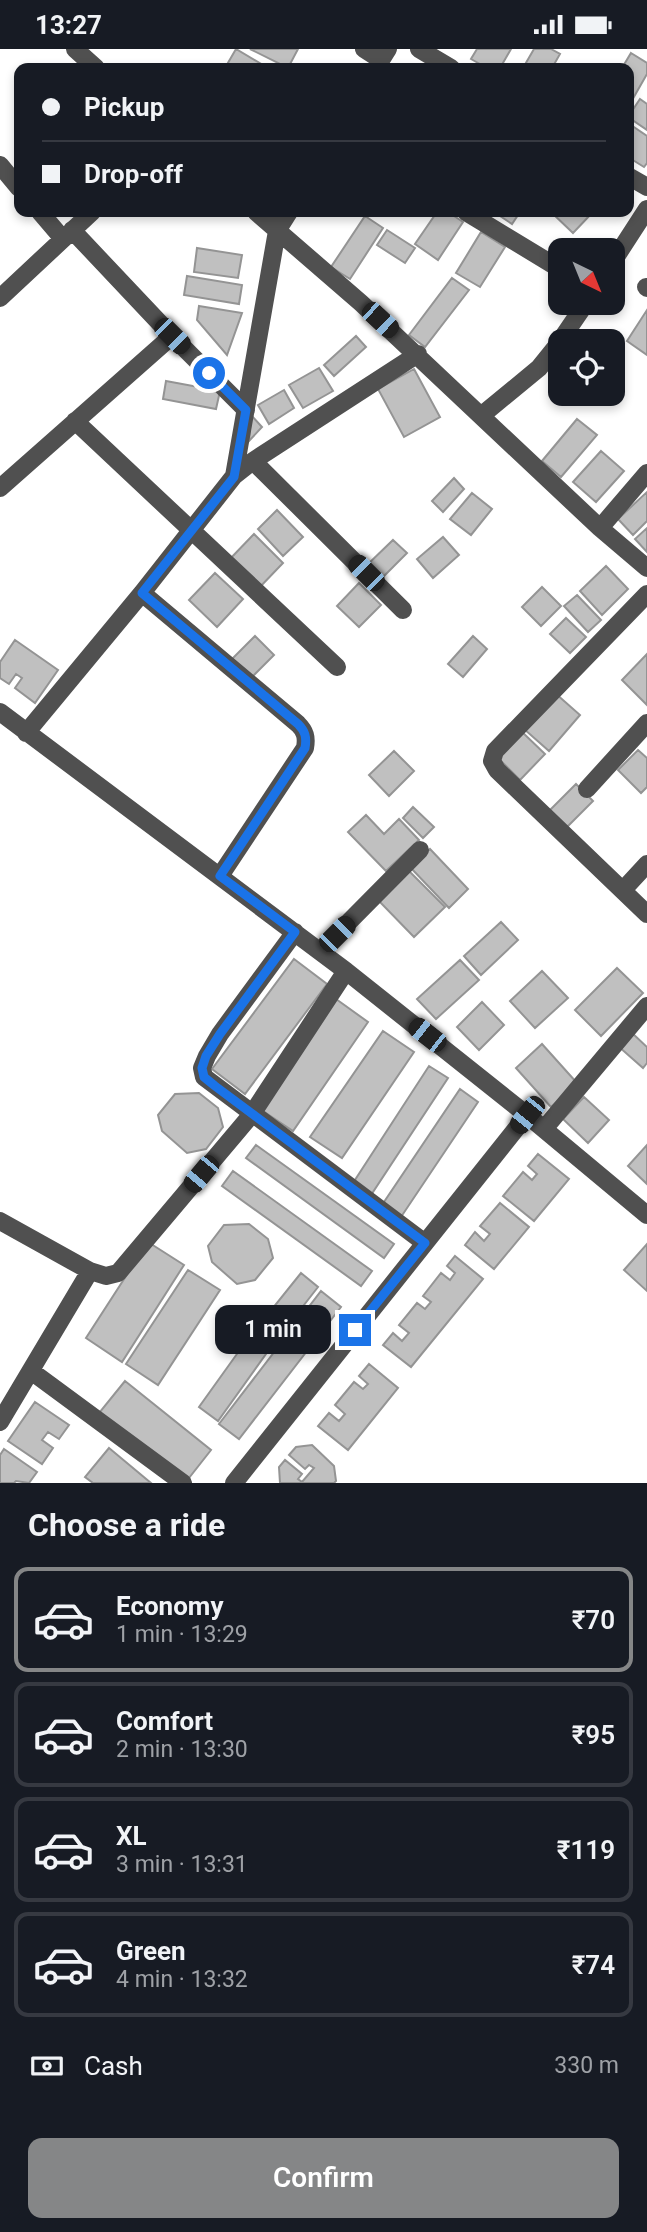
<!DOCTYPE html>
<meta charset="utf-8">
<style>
body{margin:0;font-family:Roboto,sans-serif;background:#20242c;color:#f1f3f6;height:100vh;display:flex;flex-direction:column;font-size:26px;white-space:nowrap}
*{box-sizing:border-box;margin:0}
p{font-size:23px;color:#9ea1a6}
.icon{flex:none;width:38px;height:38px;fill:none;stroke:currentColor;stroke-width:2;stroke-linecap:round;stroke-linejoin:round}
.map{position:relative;height:1434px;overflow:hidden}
.side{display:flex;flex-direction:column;background:#171b24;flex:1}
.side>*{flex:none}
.banner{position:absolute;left:14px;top:14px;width:620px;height:154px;border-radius:14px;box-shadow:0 4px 10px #0003;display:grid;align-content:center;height:154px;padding:0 28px;background:#171b24}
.needle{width:46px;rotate:137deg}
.fabs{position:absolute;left:548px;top:189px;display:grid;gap:14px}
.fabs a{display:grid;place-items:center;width:77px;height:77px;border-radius:14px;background:#171b24;box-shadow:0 4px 10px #0003;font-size:35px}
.end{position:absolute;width:32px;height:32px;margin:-16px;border:9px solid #1a73e8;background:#fff;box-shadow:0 0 0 4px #fff}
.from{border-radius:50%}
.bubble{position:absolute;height:49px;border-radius:14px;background:#171b24;box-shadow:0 4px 10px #0003;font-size:23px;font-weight:600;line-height:49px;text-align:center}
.car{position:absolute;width:21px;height:42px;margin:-21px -10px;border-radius:9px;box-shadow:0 0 5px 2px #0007;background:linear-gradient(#222 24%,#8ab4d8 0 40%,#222 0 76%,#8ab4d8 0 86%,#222 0)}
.banner b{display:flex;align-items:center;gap:24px;height:66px;font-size:26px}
.banner b+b{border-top:2px solid #363941}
.banner i{width:18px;height:18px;background:#f1f3f6}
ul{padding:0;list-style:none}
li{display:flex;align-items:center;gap:21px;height:105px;margin:0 14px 10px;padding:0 14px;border:4px solid #363941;border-radius:14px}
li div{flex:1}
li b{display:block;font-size:26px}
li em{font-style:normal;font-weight:600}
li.current{border-color:#858687}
li>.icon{width:63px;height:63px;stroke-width:1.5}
h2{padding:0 28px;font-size:32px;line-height:84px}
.pay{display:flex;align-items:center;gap:18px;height:77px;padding:0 28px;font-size:26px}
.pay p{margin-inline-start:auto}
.button{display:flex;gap:14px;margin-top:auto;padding:14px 28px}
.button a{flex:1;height:80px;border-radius:14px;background:#858687;color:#fff;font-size:28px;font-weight:600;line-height:80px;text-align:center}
.status{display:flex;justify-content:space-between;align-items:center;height:49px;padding:0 35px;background:#171b24;direction:ltr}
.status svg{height:19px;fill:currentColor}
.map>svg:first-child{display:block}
.building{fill:#c0c0c0;stroke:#949494;stroke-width:2}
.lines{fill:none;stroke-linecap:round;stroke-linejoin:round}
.minor{stroke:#505050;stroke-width:18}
.route{stroke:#1a73e8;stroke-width:9}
</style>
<div class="status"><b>13:27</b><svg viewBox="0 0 49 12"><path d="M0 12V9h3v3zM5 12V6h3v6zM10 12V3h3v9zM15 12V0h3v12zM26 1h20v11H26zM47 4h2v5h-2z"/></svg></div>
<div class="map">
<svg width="647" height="1434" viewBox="0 0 647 1434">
<rect width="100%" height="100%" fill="#fff"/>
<!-- building -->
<path class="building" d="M236 0 268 19H225Z
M250 0H298L288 19Z
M477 0H511L500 19H487L471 10Z
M534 0H551L560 5 552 19H523Z
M631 4 647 14V25L631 53 628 52V19H622Z
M640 50 647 55V81L628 68Z
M628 74 647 87V114L644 118 628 108Z
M437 163H448L463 173 438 211 415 195Z
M494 163H520L512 175Z
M551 163H593L573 184Z
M365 167 383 179 350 230 331 218Z
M387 181 415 199 405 214 377 196Z
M481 183 505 198 480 238 456 224Z
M197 199 242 206 238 229 194 223Z
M187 227 242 236 239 255 184 246Z
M452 229 469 241 425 298 409 286Z
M199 257 242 264 227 306 197 271Z
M647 261V306L627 292Z
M356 287 366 298 334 327 324 316Z
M319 319 333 342 303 359 289 336Z
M414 320 440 368 404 388 378 340Z
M166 332 220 342 216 360 163 350Z
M284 341 294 359 269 375 258 356Z
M251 366 262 378 249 392Z
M577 370 597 386 561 428 542 412Z
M601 402 624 422 596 453 573 433Z
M454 429 464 440 443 463 432 452Z
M647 443V472L633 486 618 470Z
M472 444 492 460 471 486 450 470Z
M277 461 303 488 283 507 258 480Z
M647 479V503L635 490Z
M254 485 283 514 258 540 228 512Z
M443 488 459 506 433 529 417 510Z
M393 491 407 504 380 531 366 517Z
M606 517 628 540 602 566 580 542Z
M215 524 243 550 217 578 189 551Z
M359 534 381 556 359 578 337 557Z
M542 538 561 557 541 577 522 558Z
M577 546 601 571 588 583 564 557Z
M566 569 586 588 570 604 550 585Z
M255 587 274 606 251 629 232 610Z
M473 587 487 600 463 628 448 615Z
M15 591 58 621 35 654 15 639 22 629 16 625 9 635 0 629V613Z
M647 605V656L622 631Z
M555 644 580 666 549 702 524 680Z
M520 681 545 705 520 731 496 707Z
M638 701 647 709V738L641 744 618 721Z
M394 702 414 722 389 747 369 726Z
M576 735 593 752 567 778 550 761Z
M413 758 434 778 423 789 403 769Z
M366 766 384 785 399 770 419 791 386 822 348 783Z
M430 800 468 840 449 859 410 818Z
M408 821 445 858 414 888 378 851Z
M501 873 518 891 481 926 464 907Z
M294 910 327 935 245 1045 212 1020Z
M460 911 479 931 436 970 417 950Z
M617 919 643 944 601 987 575 961Z
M542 922 568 949 535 979 510 952Z
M336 950 368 973 293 1082 260 1060Z
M482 953 504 976 479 1001 457 978Z
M383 982 414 1003 342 1109 310 1088Z
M631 983 647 998V1014L643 1019 618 997Z
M542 995 577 1034 551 1058 516 1019Z
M429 1017 448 1029 371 1146 353 1134Z
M460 1040 478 1053 401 1168 382 1156Z
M199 1044 218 1059 223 1078 206 1100 187 1104 162 1082 158 1066 175 1045Z
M584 1048 609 1071 588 1094 563 1070Z
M256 1096 394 1195 384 1209 246 1109Z
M647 1096V1135L628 1117Z
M538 1105 569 1130 534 1172 503 1147 523 1123 532 1131 537 1125 528 1117Z
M233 1122 372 1222 361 1237 222 1137Z
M500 1154 529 1178 494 1220 465 1196 475 1183 484 1192 490 1185 480 1177Z
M249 1175 268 1190 273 1209 255 1231 237 1235 212 1213 208 1197 224 1176Z
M148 1193 184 1216 122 1313 86 1289Z
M647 1195V1242L624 1221Z
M455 1207 483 1230 411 1318 383 1296 393 1284 402 1292 409 1284 399 1276 417 1254 425 1260 431 1253 423 1247 441 1224 450 1231 455 1224 447 1217Z
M188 1221 220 1241 158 1336 126 1315Z
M301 1224 318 1238 282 1284 264 1270Z
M321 1242 341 1258 239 1390 219 1375Z
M257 1277 276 1291 218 1372 199 1358Z
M369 1315 398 1339 348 1401 318 1377 329 1364 339 1372 345 1365 335 1356 354 1333 363 1340 368 1335 359 1327Z
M125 1332 211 1401 185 1434 99 1364Z
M35 1353 69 1376 59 1390 48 1383 42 1391 53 1399 42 1415 8 1392Z
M312 1396 334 1417 336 1432 334 1434H280L279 1418 285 1411 302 1425 298 1430 302 1433 314 1419 309 1416 305 1420 289 1406 296 1398Z
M109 1399 151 1434H93L85 1428Z
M4 1400 37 1423 29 1434 16 1432 14 1434H0V1406Z"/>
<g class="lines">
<!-- minor -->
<path class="minor" d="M75 0 96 19
M364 0 381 11
M419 0 451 19
M376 19 388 0
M0 116 19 139
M628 127 647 138
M40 163 63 190
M256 163 361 254 600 479 647 519
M466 163 560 220
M72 181 172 287 246 361
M612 214 647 160
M646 238 647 239
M0 249 92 163
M560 292 586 254
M482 366 539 319 560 293
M75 372 337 618
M253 412 403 561
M234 427 277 182 289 163
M0 439 172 287
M600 479 647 424
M142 544 298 675C305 682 307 688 305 699L220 827
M647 545 495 702 492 712 497 721 647 865
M0 663 346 922 527 1066 647 1166
M26 684 142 544 234 427 253 412 418 305
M587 740 647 674
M623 841 647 815
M295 883 220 985 207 1007 202 1019 204 1028 425 1194
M320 902 420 801
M544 1080 647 957
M0 1172 90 1222
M31 1322 183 1434
M0 1373 90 1222 106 1227 118 1224 252 1065 346 922
M234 1434 527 1066"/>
</g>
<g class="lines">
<!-- route -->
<path class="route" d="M209 324 246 361 234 428 142 544 298 675C305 682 307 688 305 699L220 827 295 883 220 985 206 1007 202 1019 204 1028 215 1037 425 1194 355 1281"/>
</g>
</svg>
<div class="fabs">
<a><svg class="needle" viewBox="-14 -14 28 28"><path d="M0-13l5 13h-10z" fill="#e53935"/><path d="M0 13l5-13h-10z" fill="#9ea1a6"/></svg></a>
<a><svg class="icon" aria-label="locate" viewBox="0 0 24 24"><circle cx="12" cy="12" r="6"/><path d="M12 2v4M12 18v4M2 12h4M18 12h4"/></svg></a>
</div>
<i class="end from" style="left:209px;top:324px"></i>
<i class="end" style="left:355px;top:1281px"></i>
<div class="bubble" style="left:215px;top:1256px;width:116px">1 min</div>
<i class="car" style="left:380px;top:271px;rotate:133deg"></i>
<i class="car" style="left:172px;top:287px;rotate:135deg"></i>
<i class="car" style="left:366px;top:524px;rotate:315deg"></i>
<i class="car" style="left:337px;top:885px;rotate:45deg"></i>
<i class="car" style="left:427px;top:986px;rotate:308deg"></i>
<i class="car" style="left:527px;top:1066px;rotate:219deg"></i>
<i class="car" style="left:201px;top:1125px;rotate:220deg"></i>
<div class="banner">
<b><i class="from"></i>Pickup</b>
<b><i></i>Drop-off</b>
</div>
</div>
<section class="side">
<h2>Choose a ride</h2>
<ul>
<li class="current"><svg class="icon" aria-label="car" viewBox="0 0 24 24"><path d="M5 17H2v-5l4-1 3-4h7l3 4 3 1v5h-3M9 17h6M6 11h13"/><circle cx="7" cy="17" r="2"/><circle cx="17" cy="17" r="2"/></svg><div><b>Economy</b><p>1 min · 13:29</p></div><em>₹70</em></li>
<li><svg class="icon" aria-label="car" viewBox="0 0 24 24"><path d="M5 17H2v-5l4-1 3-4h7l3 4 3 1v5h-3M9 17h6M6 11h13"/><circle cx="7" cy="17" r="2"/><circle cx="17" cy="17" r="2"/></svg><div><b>Comfort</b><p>2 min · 13:30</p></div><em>₹95</em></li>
<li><svg class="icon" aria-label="car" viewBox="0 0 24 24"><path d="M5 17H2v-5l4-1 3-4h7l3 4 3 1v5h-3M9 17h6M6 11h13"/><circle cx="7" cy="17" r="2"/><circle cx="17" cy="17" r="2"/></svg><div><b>XL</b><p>3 min · 13:31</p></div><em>₹119</em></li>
<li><svg class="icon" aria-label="car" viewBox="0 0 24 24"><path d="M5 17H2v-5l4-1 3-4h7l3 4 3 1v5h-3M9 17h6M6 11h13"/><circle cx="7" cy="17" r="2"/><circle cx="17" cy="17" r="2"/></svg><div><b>Green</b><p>4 min · 13:32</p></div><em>₹74</em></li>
</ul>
<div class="pay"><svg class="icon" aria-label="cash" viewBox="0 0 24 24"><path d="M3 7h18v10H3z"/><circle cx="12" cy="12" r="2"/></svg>Cash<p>330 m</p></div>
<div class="button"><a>Confirm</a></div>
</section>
